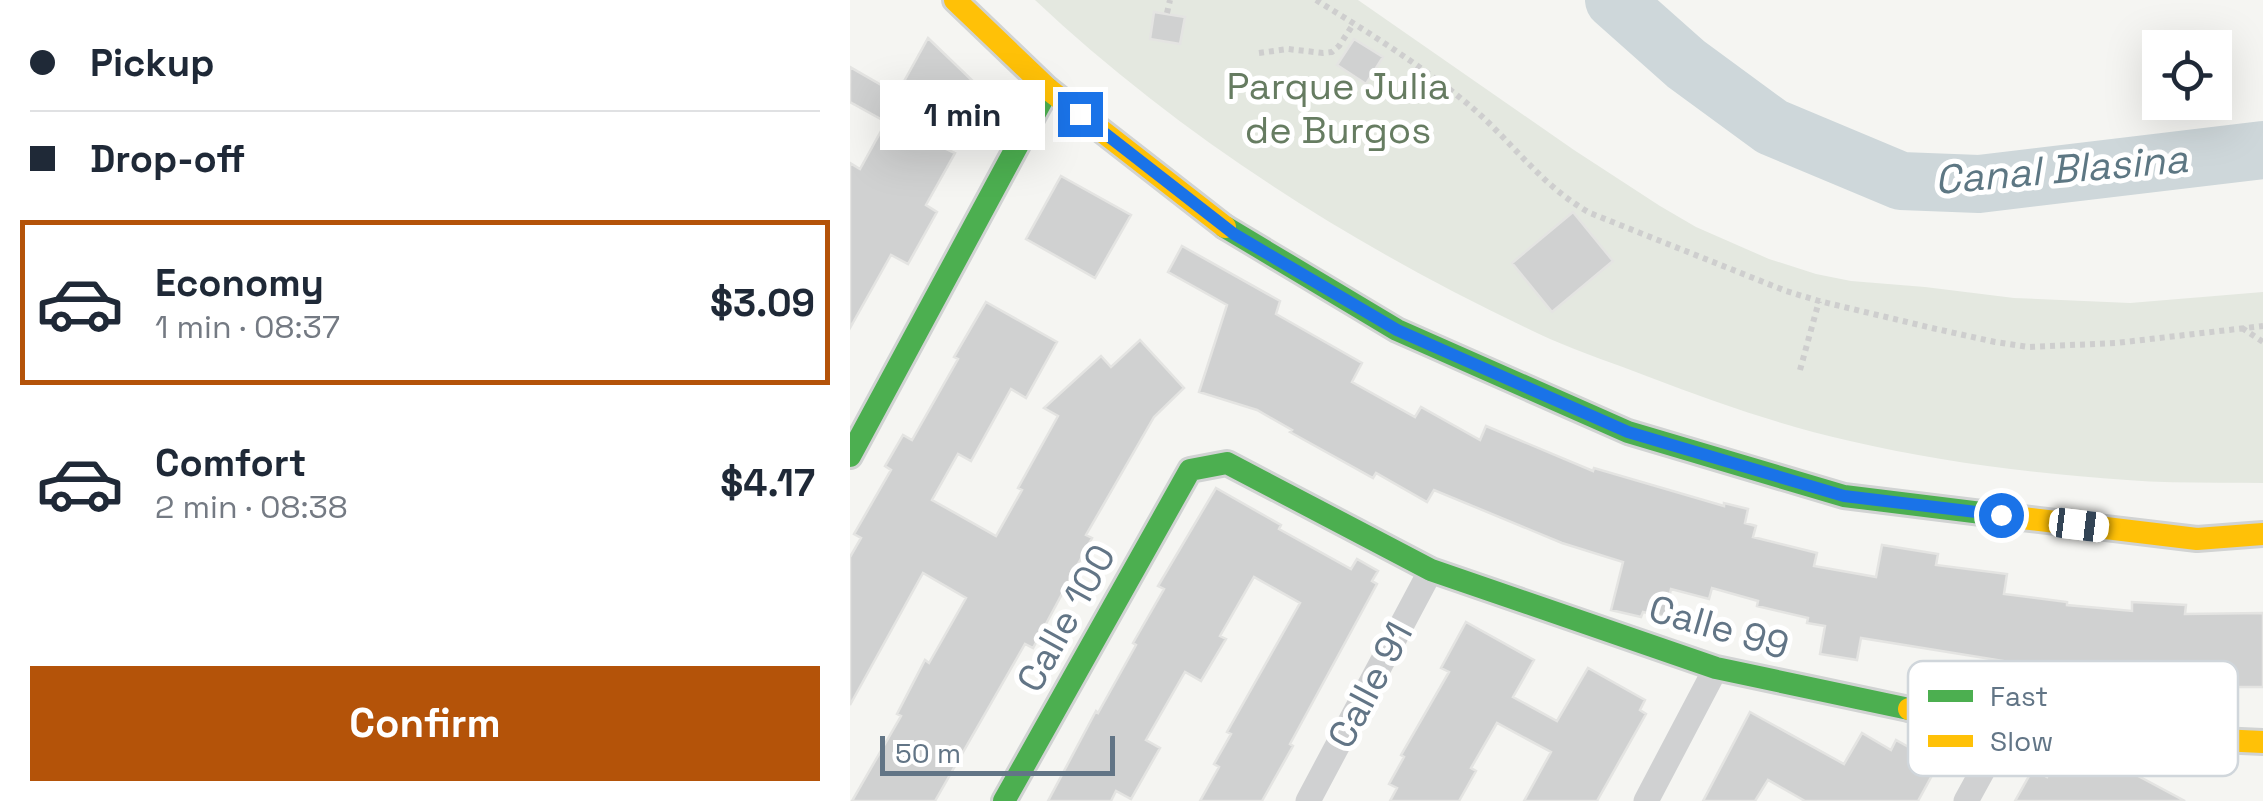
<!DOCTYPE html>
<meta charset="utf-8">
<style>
body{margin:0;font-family:"Space Grotesk",sans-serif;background:#f2f2f3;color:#1f2937;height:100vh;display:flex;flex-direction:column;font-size:38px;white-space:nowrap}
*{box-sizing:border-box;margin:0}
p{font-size:32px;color:#747a83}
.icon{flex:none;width:55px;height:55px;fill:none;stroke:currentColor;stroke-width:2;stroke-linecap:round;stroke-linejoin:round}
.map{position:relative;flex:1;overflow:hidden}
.drawer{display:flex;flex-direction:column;background:#fff;width:850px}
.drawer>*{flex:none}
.guide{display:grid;align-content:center;height:220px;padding:0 30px;background:#fff}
.buttons{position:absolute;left:1292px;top:30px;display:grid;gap:20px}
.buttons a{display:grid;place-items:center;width:90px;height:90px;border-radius:0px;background:#fff;box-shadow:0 10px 40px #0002;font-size:50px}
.scale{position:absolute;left:30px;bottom:25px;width:235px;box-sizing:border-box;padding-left:10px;border:5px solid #627586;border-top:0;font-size:28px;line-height:35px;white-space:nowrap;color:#627586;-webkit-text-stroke:8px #fff;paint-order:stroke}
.end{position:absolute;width:45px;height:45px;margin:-22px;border:12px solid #1a73e8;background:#fff;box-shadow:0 0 0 5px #fff}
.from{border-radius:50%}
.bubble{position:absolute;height:70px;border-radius:0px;background:#fff;box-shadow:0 10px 40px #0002;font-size:32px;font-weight:800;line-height:70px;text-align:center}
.car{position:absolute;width:30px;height:60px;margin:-30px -15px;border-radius:12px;box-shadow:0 0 8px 2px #0007;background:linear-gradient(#fff 24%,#345 0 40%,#fff 0 76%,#345 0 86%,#fff 0)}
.guide b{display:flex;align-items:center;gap:35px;height:95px;font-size:38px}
.guide b+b{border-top:2px solid #e0e1e3}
.guide i{width:25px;height:25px;background:#1f2937}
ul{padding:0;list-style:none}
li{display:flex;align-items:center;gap:30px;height:165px;margin:0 20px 15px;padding:0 10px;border:5px solid transparent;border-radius:0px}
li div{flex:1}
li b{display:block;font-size:38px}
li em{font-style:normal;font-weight:800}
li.active{border-color:#b45309}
li>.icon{width:90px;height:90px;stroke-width:1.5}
.primary-button{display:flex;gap:20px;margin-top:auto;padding:20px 30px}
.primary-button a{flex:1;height:115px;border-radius:0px;background:#b45309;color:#fff;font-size:40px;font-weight:800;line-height:115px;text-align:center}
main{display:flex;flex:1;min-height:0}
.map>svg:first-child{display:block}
.green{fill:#e4e8e0}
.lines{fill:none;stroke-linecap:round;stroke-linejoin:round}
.river{stroke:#ced7da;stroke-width:58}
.building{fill:#d0d1d1;stroke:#e4e4e2;stroke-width:2.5}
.fast-casing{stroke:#d1d3d3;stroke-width:28}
.slow-casing{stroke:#d1d3d3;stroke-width:28}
.path{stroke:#cecece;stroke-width:6;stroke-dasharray:5 5;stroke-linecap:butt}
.street{stroke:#d0d1d2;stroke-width:25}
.fast{stroke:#4caf50;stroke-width:22}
.slow{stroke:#ffc107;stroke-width:22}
.route{stroke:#1a73e8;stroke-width:12}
.labels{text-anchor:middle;stroke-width:10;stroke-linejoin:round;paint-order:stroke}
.park-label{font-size:38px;fill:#667c61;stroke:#fff}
.street-label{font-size:38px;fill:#627586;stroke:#fff}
.water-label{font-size:40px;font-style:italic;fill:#5d7783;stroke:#fff}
.key{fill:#fff;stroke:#d0d6db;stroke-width:2.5}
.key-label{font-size:28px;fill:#627586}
</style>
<main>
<section class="drawer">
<div class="guide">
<b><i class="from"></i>Pickup</b>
<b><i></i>Drop-off</b>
</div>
<ul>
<li class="active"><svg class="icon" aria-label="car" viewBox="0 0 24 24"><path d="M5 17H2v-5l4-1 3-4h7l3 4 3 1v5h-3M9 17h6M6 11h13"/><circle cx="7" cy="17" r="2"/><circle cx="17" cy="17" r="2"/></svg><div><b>Economy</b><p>1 min · 08:37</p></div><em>$3.09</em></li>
<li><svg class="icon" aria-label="car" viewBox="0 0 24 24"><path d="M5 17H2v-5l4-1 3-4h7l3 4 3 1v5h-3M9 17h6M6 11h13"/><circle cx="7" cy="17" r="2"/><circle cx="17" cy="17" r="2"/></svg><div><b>Comfort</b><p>2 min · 08:38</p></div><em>$4.17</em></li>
</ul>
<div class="primary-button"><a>Confirm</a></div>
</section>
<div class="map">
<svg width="1413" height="801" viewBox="0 0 1413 801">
<rect width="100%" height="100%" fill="#f5f5f2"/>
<!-- green -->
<path class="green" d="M185 0H508L724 150 810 206 846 227 919 259 966 274 1001 281 1075 287 1164 298 1280 303 1413 292V483C1368 482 1322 484 1277 480 1186 474 1090 462 1000 441 932 426 865 402 799 377 766 364 732 353 700 339 514 253 335 141 185 0Z"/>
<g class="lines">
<!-- river -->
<path class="river" d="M764 0 836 64 922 127 1051 181 1129 184 1413 150"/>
</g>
<!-- building -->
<path class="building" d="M304 12 335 17 330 44 300 39Z
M78 38 130 88 96 149 105 153 76 205 87 212 58 264 41 255 0 328V163L10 169 36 122 0 102V67L47 94Z
M504 39 533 57 516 84 487 65Z
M211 176 281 215 245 278 176 239Z
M723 212 763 261 702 312 662 263Z
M332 246 430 301 426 314 512 363 502 382 565 417 571 407 630 440 636 426 743 471 744 468 874 506V503L898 509 895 523 906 526 903 537 967 553 964 566 1026 577 1032 545 1088 554 1086 565 1157 574 1154 594 1217 602V605L1282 611V602L1336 605 1335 614 1413 613V687H1369V679L1355 678 1208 670 1011 638 1007 660 970 654 975 626 957 623 958 618 907 606 908 601 862 588 859 599 821 589 815 617 793 612 791 617 761 610 773 562 712 543 584 490 577 502 526 473 523 478 440 432 442 430 407 410 349 392 377 305 318 272Z
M136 302 207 342 176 398 161 389 121 461 108 454 82 500 146 536 172 490 168 488 208 416 194 408 251 356 261 367 290 340 334 388 304 417 236 535 242 538 183 648 175 644 85 801H2L51 716 47 714 75 660 79 663 116 598 73 573 0 705V557L11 538 4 534 41 470 35 466 53 435 62 440 108 359 104 357Z
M366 488 431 525 429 529 501 569 507 559 528 571 522 581 527 584 440 744 443 746 412 801H350L369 767 364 764 381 734 377 732 450 603 404 577 370 636 376 639 351 681 335 672 296 740 310 748 281 799 266 791 261 801H198L246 711 248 713 286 645 283 643 314 589 308 586Z
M616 622 684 660 663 697 707 721 738 668 795 700 790 710 796 714 747 801H674L701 752 647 723 621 768 626 771 609 801H540L547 788 539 784 554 757 551 755 599 672 591 668Z
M900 712 994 764 1012 733 1041 750 1046 740 1064 750 1066 745 1091 759 1068 801H955L918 780 905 801H853Z
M1226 756 1256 773 1262 762 1335 801H1165L1183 769 1197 777 1203 766 1216 773Z"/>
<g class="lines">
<!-- fast casing -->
<g class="fast-casing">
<path id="fast" d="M375 227 547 330 778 432 994 496 1172 518
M0 456 198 89
M154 801 340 470 377 463 581 570 866 668 1059 709"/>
</g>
<!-- slow casing -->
<g class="slow-casing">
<path id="slow" d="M105 0 198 89 375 227
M1172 518 1347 539 1413 534
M1059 709 1155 730 1413 742"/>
</g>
<!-- path -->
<path class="path" d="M466 0C518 32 572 66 619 105 662 141 691 186 740 213L936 291 969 301 1082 328 1145 342 1178 347 1266 343 1413 326
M317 13 320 0
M409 53 438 49 473 53 482 52 489 46 504 23
M1392 328 1413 342
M950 370 969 301"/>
<!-- street -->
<path class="street" d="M458 801 581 570
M796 801 866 668
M1116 801 1155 730"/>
<!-- fast -->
<use href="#fast" class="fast"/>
<!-- slow -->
<use href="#slow" class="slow"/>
</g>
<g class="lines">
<!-- route -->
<path class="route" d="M230 114 384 234 547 330 778 432 994 496 1151 515"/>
</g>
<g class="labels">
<!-- park labels -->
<g class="park-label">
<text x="488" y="99">Parque Julia<tspan x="488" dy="44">de Burgos</tspan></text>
</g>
<!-- street labels -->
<g class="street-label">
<text transform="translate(216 618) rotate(-61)" y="13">Calle 100</text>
<text transform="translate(869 627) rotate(16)" y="13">Calle 99</text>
<text transform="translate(520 685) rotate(-62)" y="13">Calle 91</text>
</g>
<!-- water labels -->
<g class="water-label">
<text transform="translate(1211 169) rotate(-5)" y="14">Canal Blasina</text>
</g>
</g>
<!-- legend -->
<rect x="1058" y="661" width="330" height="115" rx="15" class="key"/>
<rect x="1078" y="690" width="45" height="12" fill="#4caf50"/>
<rect x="1078" y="735" width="45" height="12" fill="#ffc107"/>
<g class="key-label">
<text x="1140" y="706">Fast</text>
<text x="1140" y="751">Slow</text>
</g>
</svg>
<div class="buttons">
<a><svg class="icon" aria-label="locate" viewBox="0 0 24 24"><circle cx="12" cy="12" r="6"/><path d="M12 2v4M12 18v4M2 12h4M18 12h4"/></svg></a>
</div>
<div class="scale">50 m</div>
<i class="end from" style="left:1151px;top:515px"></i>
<i class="end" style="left:230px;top:114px"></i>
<div class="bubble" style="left:30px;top:80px;width:165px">1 min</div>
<i class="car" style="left:1229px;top:525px;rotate:97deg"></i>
</div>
</main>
